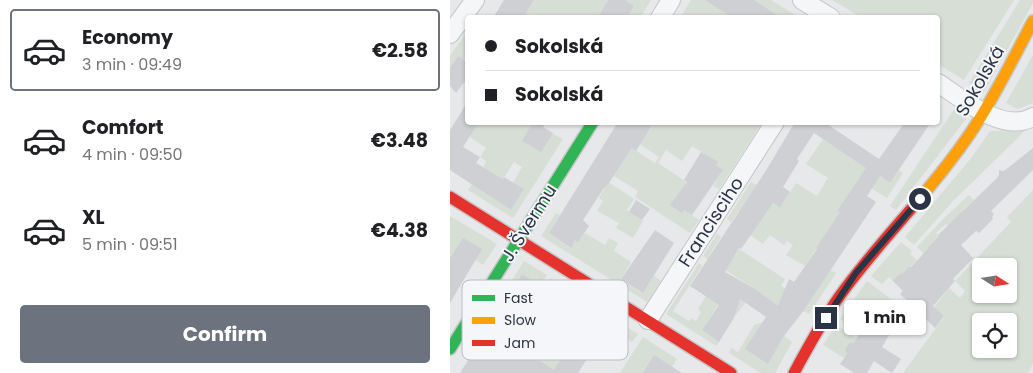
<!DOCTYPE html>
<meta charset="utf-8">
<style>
body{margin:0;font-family:Poppins,sans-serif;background:#f2f2f2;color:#202124;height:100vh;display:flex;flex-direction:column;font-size:19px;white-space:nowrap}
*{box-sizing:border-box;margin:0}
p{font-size:16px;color:#757577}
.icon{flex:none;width:28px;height:28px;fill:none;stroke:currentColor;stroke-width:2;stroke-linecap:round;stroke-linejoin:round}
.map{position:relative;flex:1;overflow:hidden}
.panel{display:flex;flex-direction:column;background:#fff;width:450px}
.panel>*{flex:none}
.top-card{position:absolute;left:15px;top:15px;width:475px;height:110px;border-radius:5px;box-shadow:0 1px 4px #0004;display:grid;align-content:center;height:110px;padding:0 20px;background:#fff}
.needle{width:32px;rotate:102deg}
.fabs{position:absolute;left:522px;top:258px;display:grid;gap:10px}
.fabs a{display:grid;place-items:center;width:45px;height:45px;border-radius:5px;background:#fff;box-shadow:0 1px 4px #0004;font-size:25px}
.end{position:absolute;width:22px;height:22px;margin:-11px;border:6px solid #2b3445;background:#fff;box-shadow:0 0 0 2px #fff}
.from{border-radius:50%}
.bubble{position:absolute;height:35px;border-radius:5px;background:#fff;box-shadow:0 1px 4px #0004;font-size:16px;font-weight:700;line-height:35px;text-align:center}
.top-card b{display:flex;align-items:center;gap:18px;height:48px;font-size:19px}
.top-card b+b{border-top:1px solid #e0e0e0}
.top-card i{width:12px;height:12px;background:#202124}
ul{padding:9px 0 0;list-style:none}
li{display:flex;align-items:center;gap:15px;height:82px;margin:0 10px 8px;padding:0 10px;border:2px solid transparent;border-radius:5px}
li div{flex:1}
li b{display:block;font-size:19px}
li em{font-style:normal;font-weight:700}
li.selected{border-color:#6c737f}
li>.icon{width:45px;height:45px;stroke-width:1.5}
.cta{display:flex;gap:10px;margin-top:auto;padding:10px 20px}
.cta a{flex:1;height:58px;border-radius:5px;background:#6c737f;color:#fff;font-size:20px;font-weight:700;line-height:58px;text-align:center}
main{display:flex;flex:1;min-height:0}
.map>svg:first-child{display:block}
.green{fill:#d6ded6;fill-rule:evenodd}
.building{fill:#ced0d3;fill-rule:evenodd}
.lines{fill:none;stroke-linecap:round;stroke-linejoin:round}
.street-casing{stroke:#c4c6c8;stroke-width:20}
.fast-casing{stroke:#c4c6c8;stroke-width:14}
.slow-casing{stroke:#c4c6c8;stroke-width:14}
.jam-casing{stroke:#c4c6c8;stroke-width:14}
.street{stroke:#f5f6f7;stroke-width:18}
.fast{stroke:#30b455;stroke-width:11}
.slow{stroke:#ff9f0a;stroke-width:11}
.jam{stroke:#e5322d;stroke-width:11}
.route{stroke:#2b3445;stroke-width:6}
.labels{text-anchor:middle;stroke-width:4;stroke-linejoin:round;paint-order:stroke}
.street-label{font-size:18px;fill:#2b3445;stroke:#f4f6f9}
.key{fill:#f4f6f9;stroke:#b8bcc3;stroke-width:1}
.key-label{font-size:14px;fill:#2b3445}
</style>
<main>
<section class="panel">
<ul>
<li class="selected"><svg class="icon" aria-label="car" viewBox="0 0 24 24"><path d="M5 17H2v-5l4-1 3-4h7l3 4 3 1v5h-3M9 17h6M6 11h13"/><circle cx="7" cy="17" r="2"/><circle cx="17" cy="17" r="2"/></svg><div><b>Economy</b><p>3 min · 09:49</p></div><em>€2.58</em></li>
<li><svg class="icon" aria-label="car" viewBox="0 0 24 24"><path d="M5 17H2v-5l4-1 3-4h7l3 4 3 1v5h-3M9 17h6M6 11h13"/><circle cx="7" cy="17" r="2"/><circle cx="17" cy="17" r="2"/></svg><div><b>Comfort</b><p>4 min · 09:50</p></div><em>€3.48</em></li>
<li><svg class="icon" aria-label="car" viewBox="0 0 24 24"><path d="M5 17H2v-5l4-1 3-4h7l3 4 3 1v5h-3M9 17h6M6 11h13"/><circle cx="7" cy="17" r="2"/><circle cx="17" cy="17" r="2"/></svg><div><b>XL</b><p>5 min · 09:51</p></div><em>€4.38</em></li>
</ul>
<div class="cta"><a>Confirm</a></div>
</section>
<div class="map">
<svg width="583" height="373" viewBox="0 0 583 373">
<rect width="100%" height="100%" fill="#e6e8ea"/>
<!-- green -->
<path class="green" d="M84 0H158L147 17 73 18Z
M175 0H201L190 18 183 17 179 15 184 6Z
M241 0H321L348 17 230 18Z
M382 0H564L514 80 488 64V18L411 17Z
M570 0H583V3L534 92 519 83Z
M17 32V54L14 60 8 56 0 67V56Z
M583 55V103L567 109 556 103Z
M507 105 515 111 516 119 446 210 440 206Z
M22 123H83L113 139 63 218 18 190 22 184 61 210 73 190 63 183 72 167 64 162 53 179 33 167 36 161 30 157 36 148 20 137Z
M197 123H312L269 189 263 186 273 170 266 165 267 162 242 146 232 161 216 150 208 163 235 181 236 183 221 205 234 210 249 220 240 233 185 197 188 191 164 176 182 148 205 163 209 157 185 141 193 130 198 132 202 126Z
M583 123 503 201 464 245 455 237 522 157 540 131 558 130Z
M373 139 440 183 449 170 453 173 437 198 408 180 388 210 390 212 355 266 336 255 343 245 337 241 334 245 320 235 313 244 300 235 322 203 330 208 346 183 367 196 378 178 356 164Z
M158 182 184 199 177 210 193 221 183 238 166 228 169 223 147 211 153 201 149 198Z
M301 182 307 185 281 222 277 219Z
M583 190V364L578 373H453L494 317 484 307 499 288 510 298 515 291 505 281 561 222 557 217ZM531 266H559V294H531ZM531 321H559V349H531Z
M519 195 524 200 514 209 515 210 505 223 519 237 515 242 496 224 486 233 489 236 477 248 485 257 493 272 467 247 492 220Z
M106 213 110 215 99 233 120 248 125 240 128 241 135 233 155 245 159 238 168 243 164 251 181 262 171 279 192 293 204 276 211 281 197 302 91 236Z
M0 216 47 244 33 265 25 260 13 238 0 258Z
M267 234 271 237 259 256 277 268 289 249 335 279 331 286 340 291 353 311 380 270 386 273 359 314 353 311 348 317 295 349 318 364 334 336 342 342 325 373H311L279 353 281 348 288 352 304 325 313 322 320 317 305 289 253 256Z
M451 242 462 251 460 254 467 260 452 274 448 275 444 282 439 277 432 284 421 276Z
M74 261 97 275 90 286 72 274 57 339 62 343 19 360 14 357Z
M249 263 252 266 223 311 239 321 242 318 246 321 251 312 248 309 256 296 263 291 297 301 285 316 268 305 252 330 269 342 266 346 216 314Z
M101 278 117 289 99 318 105 322 124 293 162 317 128 373H94L68 347 75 336 67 331Z
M417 281 455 310 450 317 429 305 412 330 405 325 403 327 390 319Z
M166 320 188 334 182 342 160 329Z
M386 325 429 353 404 343H399L395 349 397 354 394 358 373 345Z
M193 337 227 359 218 373H170Z"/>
<!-- building -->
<path class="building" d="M54 0H84L73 18H43Z
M158 0H175L184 6 177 18H147Z
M255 0H304L331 18H283Z
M8 56 18 63V77L6 93 0 86V67Z
M18 101V122H29L13 147 30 157 26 163 53 179 54 177 74 189 61 210 0 170V130Z
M83 122H96L93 127 103 133 91 152 72 141Z
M168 122H204L186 151 182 148 159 183 154 188 133 220 139 226 128 242 125 240 121 248 99 233Z
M345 122H374L429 159 455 122H481L440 183 430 176 417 196 426 202 354 310 334 336 318 364 295 349 316 317 290 299 284 318 269 342 252 330 269 305 240 286 317 169ZM364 133 416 168 387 211 390 212 366 248 367 249 344 282 339 279 328 306 305 289 275 272 289 248 291 249 323 203 330 208 340 192 333 187 349 161 347 159Z
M583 148V170L541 211 544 214 542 217 543 219 529 233 526 231 511 245 523 258 503 279 505 281 483 306 494 316 485 328 450 294 453 291 443 281 448 275 453 273 460 266 461 267 478 249 477 248 489 236 488 235 547 178 549 175V170L554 171Z
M251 152 268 162 266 165 273 170 242 215 234 210 232 213 220 205 237 182 234 180Z
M186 200 200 209 192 220 179 212Z
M205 230 224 243 193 293 171 279Z
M13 238 32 249 0 303V258Z
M72 274 90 286 57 340 104 370 138 315 157 327 128 373H10Z
M429 305 450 317 432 347 451 359 442 373 424 361 417 373H404L390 364 397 354 395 349 399 343H404L414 326 413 320H418L421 317Z
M204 355 232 373H193Z"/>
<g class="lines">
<!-- street casing -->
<g class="street-casing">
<path id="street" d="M352 0 381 18
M210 18 221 0
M0 34 25 0
M488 83C513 99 553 134 583 117
M198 320 325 122"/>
</g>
<!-- fast casing -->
<g class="fast-casing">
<path id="fast" d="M0 349 143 122"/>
</g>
<!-- slow casing -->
<g class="slow-casing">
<path id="slow" d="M461 209C485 181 508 153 527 123 548 90 565 55 583 21"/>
</g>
<!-- jam casing -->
<g class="jam-casing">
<path id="jam" d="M0 197 281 373
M344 373C358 347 372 321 389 297 411 266 436 238 461 209"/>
</g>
<!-- street -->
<use href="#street" class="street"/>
<!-- fast -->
<use href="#fast" class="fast"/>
<!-- slow -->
<use href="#slow" class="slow"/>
<!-- jam -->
<use href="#jam" class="jam"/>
</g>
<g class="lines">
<!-- route -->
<path class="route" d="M376 318 406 273 470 199"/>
</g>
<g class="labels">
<!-- street labels -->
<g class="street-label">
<text transform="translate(530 81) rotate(-60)" y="6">Sokolská</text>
<text transform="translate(261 222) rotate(-57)" y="6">Francisciho</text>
<text transform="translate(79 223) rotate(-58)" y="6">J. Švermu</text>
</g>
</g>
<!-- legend -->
<rect x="12" y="280" width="166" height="80" rx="8" class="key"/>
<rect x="22" y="295" width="23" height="6" fill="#30b455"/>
<rect x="22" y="317" width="23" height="7" fill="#ff9f0a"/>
<rect x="22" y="340" width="23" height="6" fill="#e5322d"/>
<g class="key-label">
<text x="54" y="303">Fast</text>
<text x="54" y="325">Slow</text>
<text x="54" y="348">Jam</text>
</g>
</svg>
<div class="fabs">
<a><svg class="needle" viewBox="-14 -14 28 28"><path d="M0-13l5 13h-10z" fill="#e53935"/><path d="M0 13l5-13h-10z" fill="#757577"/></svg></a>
<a><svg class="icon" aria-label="locate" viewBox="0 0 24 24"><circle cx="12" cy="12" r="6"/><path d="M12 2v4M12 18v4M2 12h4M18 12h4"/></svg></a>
</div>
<i class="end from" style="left:470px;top:199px"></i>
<i class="end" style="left:376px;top:318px"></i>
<div class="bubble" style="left:394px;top:300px;width:82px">1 min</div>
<div class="top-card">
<b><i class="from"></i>Sokolská</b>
<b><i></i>Sokolská</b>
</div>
</div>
</main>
